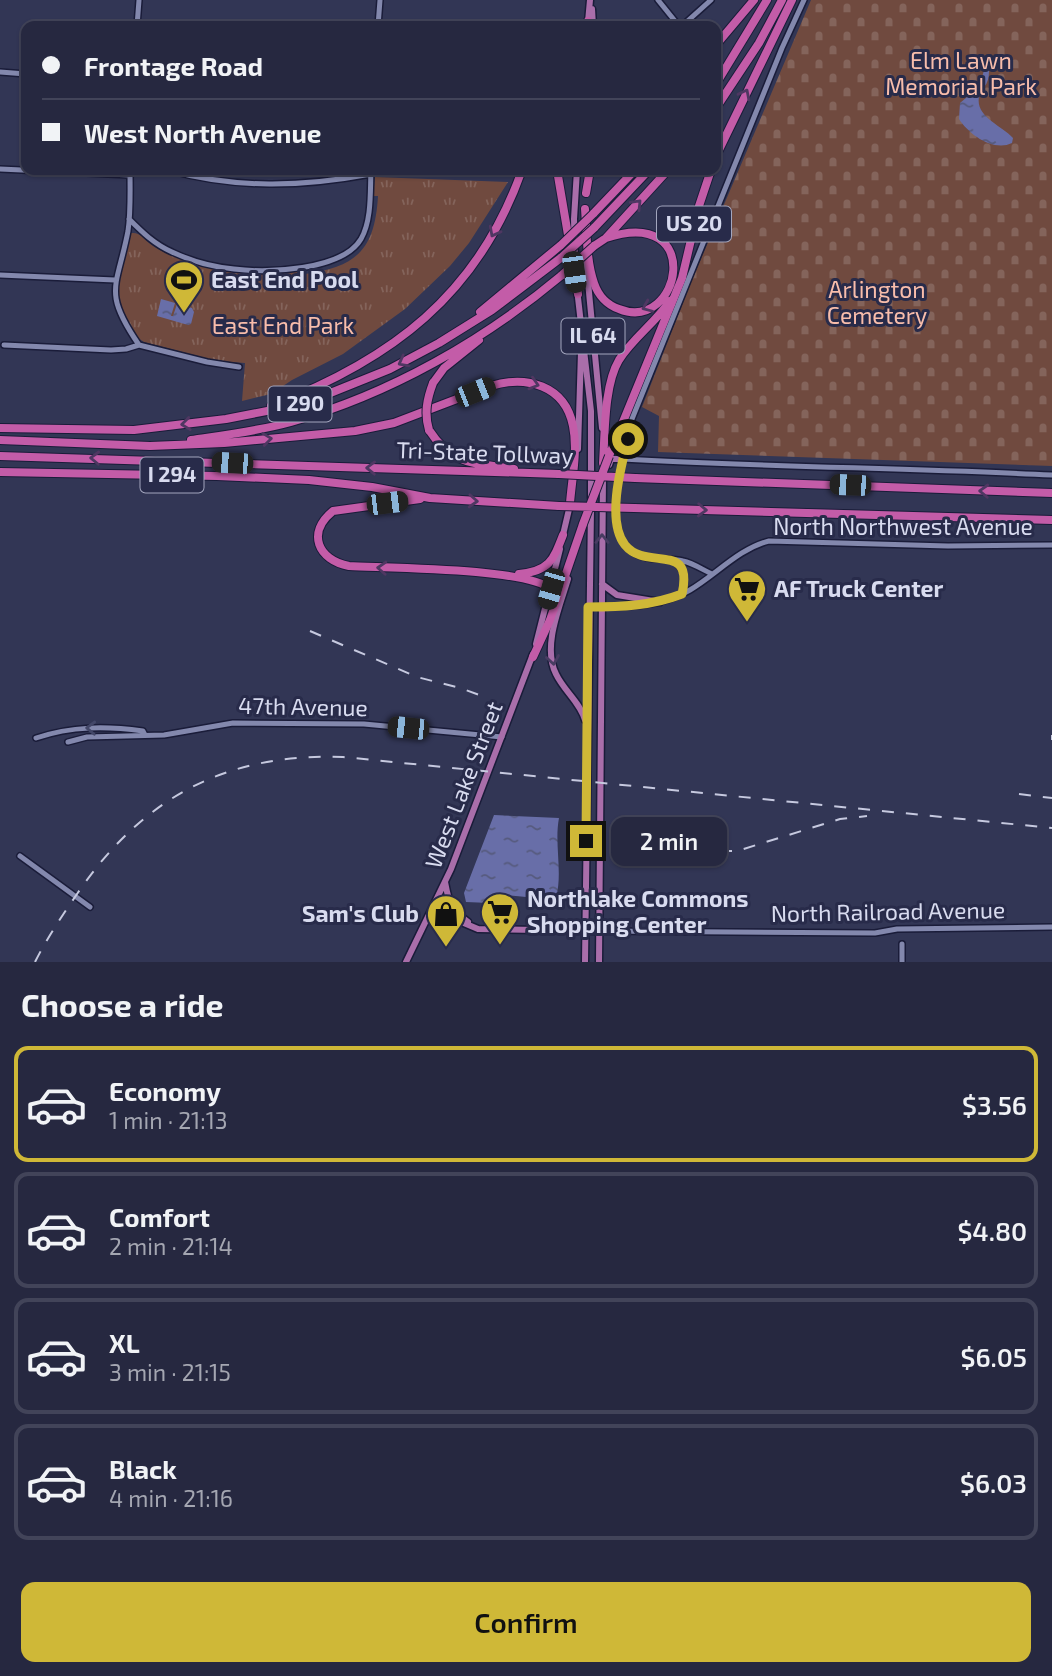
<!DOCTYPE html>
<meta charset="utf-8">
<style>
body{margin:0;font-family:"Exo 2",sans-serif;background:#2e3047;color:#f1f3f6;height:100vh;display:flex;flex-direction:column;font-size:26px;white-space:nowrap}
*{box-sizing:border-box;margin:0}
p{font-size:23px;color:#a4a6b1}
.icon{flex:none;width:38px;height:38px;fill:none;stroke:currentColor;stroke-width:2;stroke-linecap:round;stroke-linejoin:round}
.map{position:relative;height:962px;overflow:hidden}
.details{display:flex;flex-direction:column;background:#262840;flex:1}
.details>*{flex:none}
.banner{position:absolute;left:21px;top:21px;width:700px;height:154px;border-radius:14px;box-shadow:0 2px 5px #0004,0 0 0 2px #424459;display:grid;align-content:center;height:154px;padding:0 21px;background:#262840}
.end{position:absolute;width:32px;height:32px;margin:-16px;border:9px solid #cfb837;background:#111;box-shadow:0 0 0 4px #111}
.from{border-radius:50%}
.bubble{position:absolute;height:49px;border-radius:14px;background:#262840;box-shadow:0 2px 5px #0004,0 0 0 2px #424459;font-size:23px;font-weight:600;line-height:49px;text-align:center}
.car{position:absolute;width:21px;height:42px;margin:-21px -10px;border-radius:9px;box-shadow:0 0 5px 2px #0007;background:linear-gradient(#222 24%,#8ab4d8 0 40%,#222 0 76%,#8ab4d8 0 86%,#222 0)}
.banner b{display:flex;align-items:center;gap:24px;height:66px;font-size:26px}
.banner b+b{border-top:2px solid #424459}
.banner i{width:18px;height:18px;background:#f1f3f6}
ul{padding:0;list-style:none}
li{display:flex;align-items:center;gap:21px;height:116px;margin:0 14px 10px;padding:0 7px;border:4px solid #424459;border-radius:14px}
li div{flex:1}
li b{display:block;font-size:26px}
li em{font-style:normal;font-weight:600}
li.on{border-color:#cfb837}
li>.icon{width:63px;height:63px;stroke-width:1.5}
h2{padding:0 21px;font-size:32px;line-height:84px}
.primary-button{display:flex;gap:14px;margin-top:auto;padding:14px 21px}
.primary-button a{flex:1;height:80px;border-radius:14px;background:#cfb837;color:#111;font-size:28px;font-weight:600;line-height:80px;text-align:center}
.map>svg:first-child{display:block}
.cemetery{fill:url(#cemetery-stones)}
.park{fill:url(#park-tufts)}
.water{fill:url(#water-ripples)}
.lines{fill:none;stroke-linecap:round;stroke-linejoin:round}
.minor-casing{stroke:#1a1c39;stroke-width:8}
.major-casing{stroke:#1a1c39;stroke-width:9}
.highway-casing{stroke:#1a1c39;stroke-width:10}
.minor{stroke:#8388ad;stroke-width:5}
.major{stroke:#a96eaa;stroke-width:6}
.highway{stroke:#c35ca8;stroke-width:8}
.rail{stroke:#c6c9df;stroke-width:2;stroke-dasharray:12 12;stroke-linecap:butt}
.highway-bridge-casing{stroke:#1a1c39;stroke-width:10;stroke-linecap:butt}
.highway-bridge{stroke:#c35ca8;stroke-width:8}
.oneway{stroke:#4f3762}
.oneway2{stroke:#483c62}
.oneway3{stroke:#434768}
.route{stroke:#cfb837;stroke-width:9}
.labels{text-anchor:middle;stroke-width:6;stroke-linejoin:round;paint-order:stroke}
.shield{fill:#282b4a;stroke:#a3a6be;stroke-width:2}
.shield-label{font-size:21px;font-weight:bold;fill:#d8dbef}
.park-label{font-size:23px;fill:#f8bdab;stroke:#282b4a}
.poi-label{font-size:23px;font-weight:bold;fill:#d8dbef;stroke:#282b4a;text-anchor:start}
.street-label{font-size:23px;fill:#d8dbef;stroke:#282b4a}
</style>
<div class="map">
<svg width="1052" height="962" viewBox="0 0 1052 962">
<defs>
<pattern id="cemetery-stones" width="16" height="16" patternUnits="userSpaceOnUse" patternTransform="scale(1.75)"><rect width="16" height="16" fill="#704a3f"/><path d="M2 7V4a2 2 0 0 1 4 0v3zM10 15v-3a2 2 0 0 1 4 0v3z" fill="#84645b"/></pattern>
<pattern id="park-tufts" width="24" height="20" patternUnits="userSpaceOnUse" patternTransform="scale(1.75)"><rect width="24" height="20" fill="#704a3f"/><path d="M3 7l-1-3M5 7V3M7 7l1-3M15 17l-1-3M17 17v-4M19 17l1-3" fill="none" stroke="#84645b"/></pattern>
<pattern id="water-ripples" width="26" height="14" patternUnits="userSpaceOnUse" patternTransform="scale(1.75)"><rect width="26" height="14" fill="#686ea8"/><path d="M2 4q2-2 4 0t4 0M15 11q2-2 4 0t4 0" fill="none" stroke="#565a7d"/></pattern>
</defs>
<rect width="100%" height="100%" fill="#323655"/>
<!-- cemetery -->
<path class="cemetery" d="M811 0H1052V466L658 452 659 416 642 407 692 280Z"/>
<!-- park -->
<path class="park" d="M375 177 508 182 469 243 450 266 405 309 343 354 292 380 271 394 242 401 245 363 217 361 144 342C108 320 116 265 131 233 140 232 143 238 149 243 161 252 175 257 189 262 227 275 263 275 303 270L305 274C357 267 375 249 378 196H373Z"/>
<!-- water -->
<path class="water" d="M986 64 990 66C988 71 990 77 987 82 986 86 982 88 981 91 970 115 1000 124 1013 138L1012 143C994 152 969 135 959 119L960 103 979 87Z
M161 299 175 303 171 316H173L177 304 192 308 194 312 191 324 188 325 157 316Z
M494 815 559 818C554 844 563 872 556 898L547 899 496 894 490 903 466 902 464 893Z"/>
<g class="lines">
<!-- minor casing -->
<g class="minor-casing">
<path id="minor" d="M658 0 679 26
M137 26 139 0
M378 26 380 0
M682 26 711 0
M0 72 26 74
M0 169 130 175
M130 170C130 190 131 211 128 231 117 288 102 291 139 345
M168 170C236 189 302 187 371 174
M129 219C142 232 154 244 172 252 191 261 213 267 234 269 266 273 342 271 361 239 372 220 370 191 371 170
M0 275 115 280
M4 345 111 350 126 349 139 345 207 362 239 367
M623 459C766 467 909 468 1052 475
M673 560C686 571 686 578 682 594
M712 574C703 570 693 563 683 561 667 557 649 562 634 553 598 533 625 451 632 419L782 48 804 0
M588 607C622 607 660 608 690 590 716 575 738 549 769 541L948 546 1052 545
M36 738C72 726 106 726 143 731L145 735
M68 742 87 737 164 735 233 723 364 724 502 737
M20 856 90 907
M599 931 875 933 897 929 1052 927
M902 962V944"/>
</g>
<!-- major casing -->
<g class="major-casing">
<path id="major" d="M592 9 593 26
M588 22 590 0
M575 261 574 219 577 170
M586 261 602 428
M577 289 591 411V498
M578 449 581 352
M609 465 611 459H623
M562 539 570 505
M568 579C560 606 542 647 556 674 564 691 580 702 585 720
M602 584 617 595 660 602
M536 644 560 549
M445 882C449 903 450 909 468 922
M433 910 478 929 599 931
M406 962 451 869 533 654
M585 962 591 509
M599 962 603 477"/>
</g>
<!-- highway casing -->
<g class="highway-casing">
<path id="highway" d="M587 26 588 21
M716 45 754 0
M716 84 767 0
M716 108 759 43 782 0
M716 156 792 0
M557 170 578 294
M586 193 590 170
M585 209C587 233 586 260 594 283 598 295 607 305 619 309 681 334 706 205 606 238
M593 214 635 170
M594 228 649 170
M594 246 606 238 668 170
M480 312 561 245
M433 383 444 368 479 340
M271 406C391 360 478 295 522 170
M0 428 134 430 226 419 303 404 390 369 439 343 492 310 562 257
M429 430C453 467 474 462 514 469
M0 440 150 446 224 443 355 431 394 423 491 386C526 375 565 385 573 426 578 450 572 478 570 503
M191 440C225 435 259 431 291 422 390 394 483 341 562 275
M0 456 559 474
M609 456 682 278 699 206 711 170
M603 463C605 433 604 385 619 360 633 338 655 323 670 301
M0 472 217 476 309 480 372 487 430 498 559 506
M635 478 1052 493
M420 499 333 511C306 533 318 560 349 566 389 568 525 568 551 589L554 609
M634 508 1052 520
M519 574C549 571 553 561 563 535
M533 657 550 620 583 524"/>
</g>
<!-- minor -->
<use href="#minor" class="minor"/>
<!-- major -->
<use href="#major" class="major"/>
<!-- highway -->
<use href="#highway" class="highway"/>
<!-- rail -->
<path class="rail" d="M310 631 417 677 460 688 485 697
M1052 735V740
M1019 794 1052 798
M696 851H737L840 819 867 816
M35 962C47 938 62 916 77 894 143 797 226 753 343 757L1052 828"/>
<!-- highway-bridge casing -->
<g class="highway-bridge-casing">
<path id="highway-bridge" d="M561 245 593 214
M562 257 594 228
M562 275 594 246
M429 430C424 413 427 399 433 383
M559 474 635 478
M559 506 634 508
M583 524 609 456"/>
</g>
<!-- highway-bridge -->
<use href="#highway-bridge" class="highway-bridge"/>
</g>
<!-- one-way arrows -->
<defs><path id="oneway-chevron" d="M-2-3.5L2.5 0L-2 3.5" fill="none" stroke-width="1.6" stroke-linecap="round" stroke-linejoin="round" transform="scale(1.75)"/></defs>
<g class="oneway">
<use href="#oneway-chevron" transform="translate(745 94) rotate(-63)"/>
<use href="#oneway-chevron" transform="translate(637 204) rotate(-46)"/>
<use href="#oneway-chevron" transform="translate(494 232) rotate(118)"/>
<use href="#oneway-chevron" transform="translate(647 307) rotate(157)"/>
<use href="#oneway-chevron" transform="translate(403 362) rotate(152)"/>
<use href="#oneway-chevron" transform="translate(534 384) rotate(17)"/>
<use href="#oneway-chevron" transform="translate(186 424) rotate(173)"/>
<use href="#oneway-chevron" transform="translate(267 439) rotate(-7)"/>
<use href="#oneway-chevron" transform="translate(95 458) rotate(-178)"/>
<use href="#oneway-chevron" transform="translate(371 468) rotate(-179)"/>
<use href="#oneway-chevron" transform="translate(984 491) rotate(-178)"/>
<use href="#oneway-chevron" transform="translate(473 501) rotate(3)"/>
<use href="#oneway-chevron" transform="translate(702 510) rotate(2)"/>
<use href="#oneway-chevron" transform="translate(382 568) rotate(-177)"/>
</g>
<g class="oneway2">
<use href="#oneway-chevron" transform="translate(602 539) rotate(-90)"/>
<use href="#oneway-chevron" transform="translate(553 660) rotate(81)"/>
</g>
<use class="oneway3" href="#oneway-chevron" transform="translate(91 728) rotate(-178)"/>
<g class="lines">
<!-- route -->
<path class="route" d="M586 841 588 607C621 607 651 606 682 594 694 540 647 572 625 545 606 521 621 466 628 439"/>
</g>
<!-- icons -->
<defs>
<g id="stadium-pin" transform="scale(2.0125)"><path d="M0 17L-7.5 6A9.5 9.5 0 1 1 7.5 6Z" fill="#cfb837" stroke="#282b4a"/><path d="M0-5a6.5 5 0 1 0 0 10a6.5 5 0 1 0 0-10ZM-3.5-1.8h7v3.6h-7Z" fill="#111"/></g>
<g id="supermarket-pin" transform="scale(2.0125)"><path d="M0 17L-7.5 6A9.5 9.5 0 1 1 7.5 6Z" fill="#cfb837" stroke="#282b4a"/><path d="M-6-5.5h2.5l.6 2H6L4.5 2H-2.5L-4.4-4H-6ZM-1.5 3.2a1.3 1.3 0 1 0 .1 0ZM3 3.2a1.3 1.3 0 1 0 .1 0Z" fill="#111"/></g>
<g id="shop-pin" transform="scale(2.0125)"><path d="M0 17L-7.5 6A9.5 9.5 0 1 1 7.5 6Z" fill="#cfb837" stroke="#282b4a"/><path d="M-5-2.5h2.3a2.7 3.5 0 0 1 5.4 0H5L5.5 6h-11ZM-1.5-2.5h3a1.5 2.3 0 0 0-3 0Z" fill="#111"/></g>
</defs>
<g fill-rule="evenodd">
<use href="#stadium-pin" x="184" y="280"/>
<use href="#supermarket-pin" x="747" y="589"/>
<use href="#supermarket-pin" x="500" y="912"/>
<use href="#shop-pin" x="446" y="914"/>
</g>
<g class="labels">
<!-- shield labels -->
<g class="shield">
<rect x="657" y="206.5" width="74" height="35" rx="5"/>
<rect x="561.5" y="318.5" width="63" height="35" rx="5"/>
<rect x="268.5" y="386.5" width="63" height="35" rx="5"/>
<rect x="140.5" y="457.5" width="63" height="35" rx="5"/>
</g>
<g class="shield-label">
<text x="694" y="231">US 20</text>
<text x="593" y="343">IL 64</text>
<text x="300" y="411">I 290</text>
<text x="172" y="482">I 294</text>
</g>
<!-- park labels -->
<g class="park-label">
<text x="961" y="69">Elm Lawn<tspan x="961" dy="26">Memorial Park</tspan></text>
<text x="877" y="298">Arlington<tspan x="877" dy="26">Cemetery</tspan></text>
<text x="283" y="334">East End Park</text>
</g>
<!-- poi labels -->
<g class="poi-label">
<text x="211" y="288">East End Pool</text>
<text x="774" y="597">AF Truck Center</text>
<text x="527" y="907">Northlake Commons<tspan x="527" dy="26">Shopping Center</tspan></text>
<text x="419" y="922" text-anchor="end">Sam's Club</text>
</g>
<!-- street labels -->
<g class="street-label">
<text transform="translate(485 453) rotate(2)" y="8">Tri-State Tollway</text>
<text x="903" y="535">North Northwest Avenue</text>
<text transform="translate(303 707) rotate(1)" y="8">47th Avenue</text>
<text transform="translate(464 785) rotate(-69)" y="8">West Lake Street</text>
<text transform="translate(888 912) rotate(-1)" y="8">North Railroad Avenue</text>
</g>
</g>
</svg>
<i class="end from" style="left:628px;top:439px"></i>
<i class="end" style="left:586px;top:841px"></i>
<div class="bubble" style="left:611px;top:817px;width:116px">2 min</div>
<i class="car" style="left:574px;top:272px;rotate:172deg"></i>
<i class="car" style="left:475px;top:392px;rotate:68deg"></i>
<i class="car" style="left:232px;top:463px;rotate:273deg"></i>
<i class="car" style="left:850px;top:485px;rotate:272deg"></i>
<i class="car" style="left:387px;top:503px;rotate:83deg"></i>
<i class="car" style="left:551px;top:589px;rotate:196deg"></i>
<i class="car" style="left:408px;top:728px;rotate:276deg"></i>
<div class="banner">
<b><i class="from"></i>Frontage Road</b>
<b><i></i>West North Avenue</b>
</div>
</div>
<section class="details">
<h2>Choose a ride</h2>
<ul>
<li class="on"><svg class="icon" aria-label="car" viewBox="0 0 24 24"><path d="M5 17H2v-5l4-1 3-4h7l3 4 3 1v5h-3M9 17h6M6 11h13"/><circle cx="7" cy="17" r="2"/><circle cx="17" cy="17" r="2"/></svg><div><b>Economy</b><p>1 min · 21:13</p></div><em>$3.56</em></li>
<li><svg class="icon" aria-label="car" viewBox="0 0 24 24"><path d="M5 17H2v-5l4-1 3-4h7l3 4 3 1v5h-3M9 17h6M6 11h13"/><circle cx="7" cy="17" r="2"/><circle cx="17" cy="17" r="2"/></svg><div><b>Comfort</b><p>2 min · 21:14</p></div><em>$4.80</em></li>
<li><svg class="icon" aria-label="car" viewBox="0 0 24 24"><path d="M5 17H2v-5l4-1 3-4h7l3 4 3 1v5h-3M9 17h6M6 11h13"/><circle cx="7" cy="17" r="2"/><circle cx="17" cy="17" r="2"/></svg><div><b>XL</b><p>3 min · 21:15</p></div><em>$6.05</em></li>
<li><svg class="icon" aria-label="car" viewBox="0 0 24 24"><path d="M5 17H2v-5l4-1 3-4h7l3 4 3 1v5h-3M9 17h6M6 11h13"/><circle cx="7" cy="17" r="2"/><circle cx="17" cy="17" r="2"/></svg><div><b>Black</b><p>4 min · 21:16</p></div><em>$6.03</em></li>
</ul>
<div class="primary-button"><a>Confirm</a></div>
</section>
